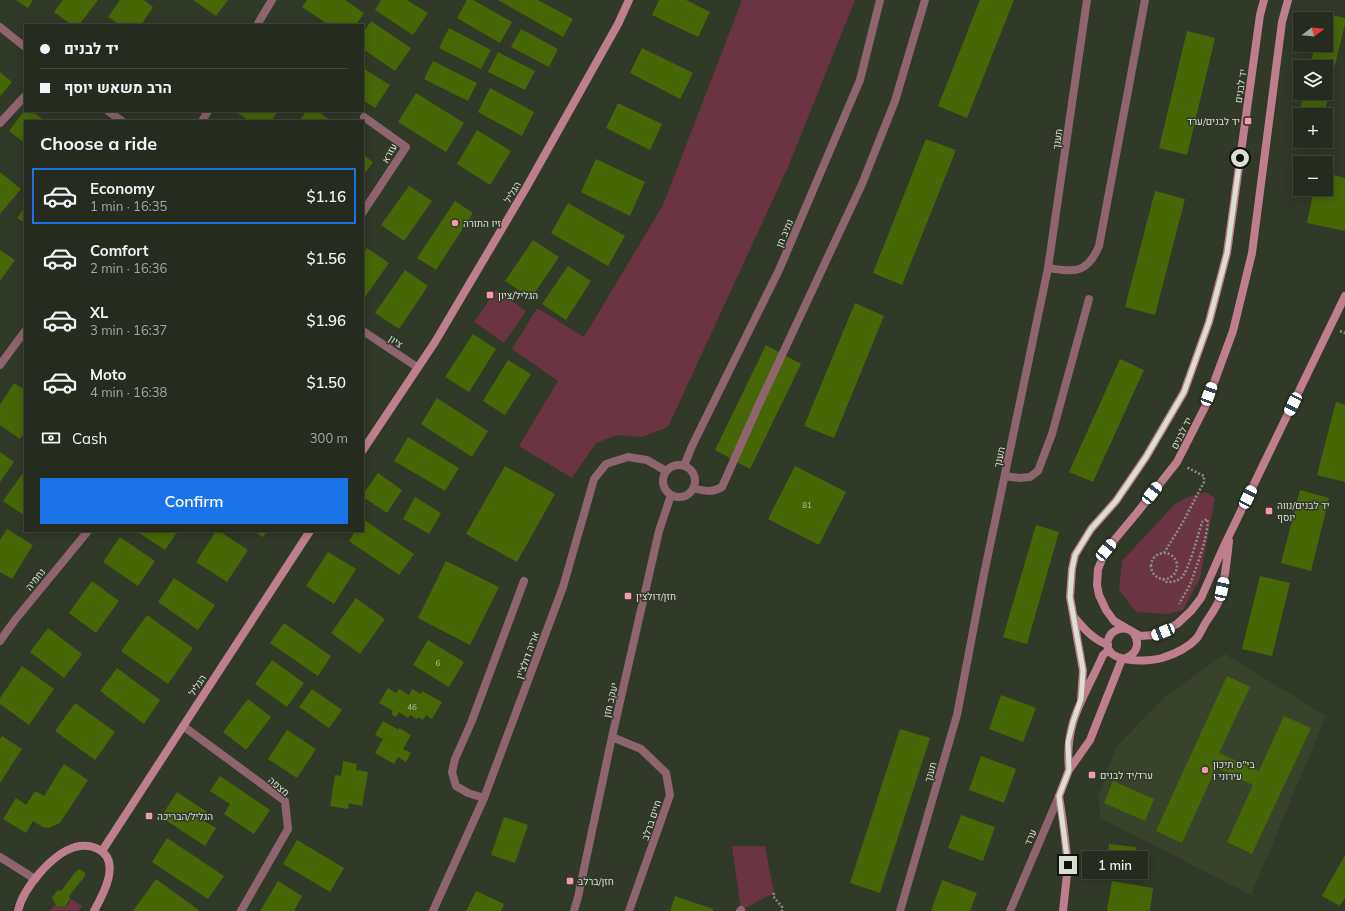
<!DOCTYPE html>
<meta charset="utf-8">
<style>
body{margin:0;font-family:Mulish,Heebo,sans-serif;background:#2d3327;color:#f1f3f6;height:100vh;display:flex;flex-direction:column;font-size:15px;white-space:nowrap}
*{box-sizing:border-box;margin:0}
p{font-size:13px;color:#a3a7a4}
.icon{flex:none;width:22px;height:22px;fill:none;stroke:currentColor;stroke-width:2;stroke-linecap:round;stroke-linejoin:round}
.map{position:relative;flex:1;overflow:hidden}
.drawer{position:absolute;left:24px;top:120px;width:340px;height:412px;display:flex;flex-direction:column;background:#252b1e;border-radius:0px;box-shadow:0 2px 10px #0003,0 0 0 1px #42473c}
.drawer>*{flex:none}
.banner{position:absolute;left:24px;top:24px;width:340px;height:88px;border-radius:0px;box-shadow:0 2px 10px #0003,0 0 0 1px #42473c;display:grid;align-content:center;height:88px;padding:0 16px;background:#252b1e}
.needle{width:26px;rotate:74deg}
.tools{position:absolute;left:1293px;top:12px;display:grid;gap:8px}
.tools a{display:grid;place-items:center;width:40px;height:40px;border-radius:0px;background:#252b1e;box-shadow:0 2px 10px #0003,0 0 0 1px #42473c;font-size:20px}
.end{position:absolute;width:18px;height:18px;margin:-9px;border:5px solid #dadfd4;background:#111;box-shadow:0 0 0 2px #111}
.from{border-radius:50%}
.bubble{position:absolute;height:28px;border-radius:0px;background:#252b1e;box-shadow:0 2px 10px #0003,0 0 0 1px #42473c;font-size:13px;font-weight:600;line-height:28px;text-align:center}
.car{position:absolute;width:12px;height:24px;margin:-12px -6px;border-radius:5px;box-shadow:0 0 3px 1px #0007;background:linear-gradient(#fff 24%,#345 0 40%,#fff 0 76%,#345 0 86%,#fff 0)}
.banner b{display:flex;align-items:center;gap:14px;height:38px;font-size:15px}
.banner b+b{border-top:1px solid #42473c}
.banner i{width:10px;height:10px;background:#f1f3f6}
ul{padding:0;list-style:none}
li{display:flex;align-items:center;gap:12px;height:56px;margin:0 8px 6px;padding:0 8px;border:2px solid transparent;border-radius:0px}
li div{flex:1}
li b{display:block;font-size:15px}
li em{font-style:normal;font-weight:600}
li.current{border-color:#1a73e8}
li>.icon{width:36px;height:36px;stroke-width:1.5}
h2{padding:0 16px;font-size:18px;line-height:48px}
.pay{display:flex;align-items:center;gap:10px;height:44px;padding:0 16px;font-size:15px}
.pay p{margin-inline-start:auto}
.button{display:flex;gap:8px;margin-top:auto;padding:8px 16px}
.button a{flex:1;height:46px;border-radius:0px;background:#1a73e8;color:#fff;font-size:16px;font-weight:600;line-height:46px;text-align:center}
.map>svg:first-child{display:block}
.built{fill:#39432c}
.green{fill:#6b3443}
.building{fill:#476706}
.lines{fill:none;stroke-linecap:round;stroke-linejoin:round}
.path{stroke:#899082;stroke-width:2.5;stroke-dasharray:2 2;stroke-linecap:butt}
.lane{stroke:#8e656f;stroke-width:8}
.street{stroke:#8e656f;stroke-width:8}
.secondary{stroke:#bf7e8e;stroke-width:8}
.route{stroke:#dadfd4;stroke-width:5}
.poi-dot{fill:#f29ab0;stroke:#313928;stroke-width:1.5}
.labels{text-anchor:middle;stroke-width:3;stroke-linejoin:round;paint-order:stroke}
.number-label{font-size:8px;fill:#b5c1a0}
.street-label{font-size:10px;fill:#dadfd4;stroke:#313928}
.poi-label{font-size:10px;fill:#dadfd4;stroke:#313928;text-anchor:start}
</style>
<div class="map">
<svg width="1345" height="911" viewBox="0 0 1345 911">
<rect width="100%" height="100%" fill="#313928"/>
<!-- built -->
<path class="built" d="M1225 654 1326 716 1251 895 1100 818 1099 794 1116 747 1167 695Z"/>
<!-- green -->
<path class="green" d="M742 0H855L788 167 668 427 642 437 617 435 596 443 572 478 519 446 558 381 512 349 537 308 584 337 663 205Z
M496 290 526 311 504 343 474 322Z
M1206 492 1215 498 1200 578 1183 610 1168 614 1136 612 1119 590 1122 561 1174 505 1188 497Z
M732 846H765L774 893 741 910Z
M72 899 82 906 79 911H50L54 906 65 908Z"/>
<!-- building -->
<path class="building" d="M16 0H33L28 8Z
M63 0H98L79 25H72L54 12Z
M120 0H144L153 7 141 25H120L108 17Z
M193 0H228L216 16Z
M307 0H345L364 13 356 25H329L302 7Z
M381 0H407L428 13 413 35 375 10Z
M467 0H473L512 22 500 43 457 18Z
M498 0H538L573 19 563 37Z
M659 0H686L710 12 698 37 652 15Z
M980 0H1014L967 118 938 106Z
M1323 13 1345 18V24L1335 65 1312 59 1315 45H1326V19H1321Z
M371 21 411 48 395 71 363 49V33Z
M449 28 491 50 481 69 439 48Z
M521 29 558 49 549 67 511 47Z
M1187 31 1215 38 1187 155 1159 148Z
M642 48 693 73 680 99 630 73Z
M498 52 535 71 525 90 488 72Z
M433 61 477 83 468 101 424 79Z
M363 68 390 85 375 108 363 100Z
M0 72 12 82 0 96Z
M490 88 534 112 522 136 478 112Z
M1326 88 1330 89 1324 115H1300V131L1295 130 1304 93H1326Z
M416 93 464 123 446 152 398 122Z
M618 103 662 124 650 150 606 128Z
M24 111H32L45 121H25V143L9 131Z
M239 111H278L271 121H249L238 113Z
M306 111H317L329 119 328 121H299Z
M477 130 511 151 490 185 457 164Z
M926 139 956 150 902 285 873 273Z
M363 155 373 162 363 176Z
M596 159 645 182 630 216 581 192Z
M0 172 21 189 0 214Z
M1326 173 1345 178V231L1307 223 1314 189H1326Z
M409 186 432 201 404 241 381 225Z
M1155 191 1185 199 1155 315 1125 307Z
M455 201 473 213 436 270 417 258Z
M568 203 625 236 608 266 551 233Z
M25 207V223L17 218Z
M533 240 559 257 531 298 505 281Z
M367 248 389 263 363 300V254Z
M0 250 15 260 0 281Z
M568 266 591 281 566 320 542 304Z
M405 270 428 286 399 329 375 313Z
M855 303 884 316 834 438 804 426Z
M473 334 496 349 469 392 445 377Z
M766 345 801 364 750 469 715 450Z
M1120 359 1144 370 1093 482 1069 472Z
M508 360 531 374 505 415 483 401Z
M14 383 25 390V431L20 439 0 425V405Z
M437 398 488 431 472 457 421 424Z
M1336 402 1345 405V482L1317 475Z
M408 437 459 468 445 491 394 461Z
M0 452 14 462 0 482Z
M505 466 555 494 517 562 466 534Z
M795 466 846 492 819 545 768 519Z
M25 470V516L3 501Z
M378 473 402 490 387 513 363 497V494Z
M1300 490 1329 498 1311 571 1281 563Z
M415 497 441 513 429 534 403 519Z
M363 519 414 554 399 575 349 541 355 531H363Z
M1036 525 1059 532 1027 644 1003 637Z
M7 529 33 545 12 579 0 572V540Z
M136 531H178L165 550Z
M216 531H219L248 550 227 582 196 562Z
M253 531H267L263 537Z
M120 537 155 561 138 586 103 562Z
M328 552 356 569 334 604 306 586Z
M446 561 499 587 470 645 418 618Z
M1260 576 1290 583 1272 656 1242 649Z
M174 578 215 605 198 630 158 602Z
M92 581 119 601 96 633 69 613Z
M356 598 385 619 360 654 331 633Z
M147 615 193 648 168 684 121 651Z
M284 623 331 656 318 676 270 643Z
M48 628 82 654 64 678 30 652Z
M428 640 464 662 449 687 413 665Z
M272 660 304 683 287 707 255 684Z
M22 666 54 689 29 725 0 704V698Z
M117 668 160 700 144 724 100 691Z
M1227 676 1250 687 1219 753 1259 771 1284 716 1311 728 1252 854 1227 842 1253 785 1216 768 1182 843 1156 831Z
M388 688 396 693 399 689 409 695 412 689 421 694 422 691 442 702 432 719 426 715 423 720 418 717 417 719 410 715 408 718 399 712 396 717 391 714 393 711 379 703Z
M312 689 342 710 329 728 299 707Z
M1001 695 1036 708 1023 742 989 729Z
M248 699 271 717 246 750 223 732Z
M75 703 115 732 95 760 55 731Z
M383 721 399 730V728L411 735 403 749 411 753 406 762 398 757 394 764 375 753 383 739 375 735Z
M900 729 930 738 880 893 850 883Z
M287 730 316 749 297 778 268 759Z
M2 736 22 749 0 783V739Z
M981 756 1016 769 1004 803 969 790Z
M343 761 357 764 356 770 368 772 362 806 349 803 348 809 330 806 335 775 341 776Z
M64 764 88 780 60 823 49 828 43 827 33 821 26 833 3 819 16 798 26 805 35 791 44 796Z
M220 776 270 810 254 834 224 814 230 804 210 791Z
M1113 781 1154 799 1145 821 1104 803Z
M177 792 207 812 202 820 216 828 205 846 161 817Z
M961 815 995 827 983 861 948 848Z
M504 817 528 825 515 863 491 855Z
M167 838 224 876 208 899 152 862Z
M297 840 344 868 330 892 283 864Z
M1109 844 1136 847 1133 877 1106 874Z
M1345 855V897L1340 906 1322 896Z
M80 869 85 873V876L69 896 70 899 65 907 56 906 52 897 58 890 61 891 77 870Z
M156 879 200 911H133Z
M942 880 977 893 970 911H931Z
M278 881 302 896 294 911H260Z
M1112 881 1153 888 1150 911H1107Z
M476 891 504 904 501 911H466Z
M675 896 713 909V911H670Z"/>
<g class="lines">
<!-- path -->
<path class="path" d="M1340 331 1345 333
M1164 553 1183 522 1204 482V476L1186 467
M1151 566a13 13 0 1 1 26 0a13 13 0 1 1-26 0Z
M1163 579 1165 582C1171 582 1176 582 1181 578 1188 573 1199 532 1202 522L1207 519C1211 528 1195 571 1191 582 1188 589 1183 597 1179 604
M774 893 773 896 782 907V911"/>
<!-- lane -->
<path class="lane" d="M1048 268C1075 272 1087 274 1099 246L1145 0
M1005 476 1019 478 1030 477 1038 471 1052 434 1089 299
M693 488C704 491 712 493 722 487L759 404 862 184 895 101 925 0
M484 798 468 793 456 786 452 772 455 759 471 723 524 581"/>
<!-- street -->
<path class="street" d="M257 25 272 0
M0 27 25 47
M108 111 122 121
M202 121 208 111
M0 123 25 96
M363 212 406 147 364 117
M363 331 417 367
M0 365 25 331
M663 481a16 16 0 1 1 32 0a16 16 0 1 1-32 0Z
M684 466 692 446 779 270 860 80 880 0
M0 641 15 620 88 531
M183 726 285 801 288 829 241 911
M612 737 641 749 666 773 670 795 629 911
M0 857 35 879
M433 911 484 798 563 587 594 479 606 464 628 457 647 460 666 471
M574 911 578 897 612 737 659 531 671 495
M740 911 741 910
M900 911 957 715 983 579 1048 268 1087 0
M1010 911 1059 796"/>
<!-- secondary -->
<path class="secondary" d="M1288 0 1282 22 1252 253 1233 331 1205 407 1177 462 1136 514 1106 550 1098 569 1097 585 1099 595 1106 610 1114 621 1133 632 1140 636 1155 635 1177 624 1191 611 1201 598 1223 548 1345 296
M363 450 435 342 526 188 618 24 629 0
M1075 618C1085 630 1093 639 1108 645
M1127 629C1119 627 1110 632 1108 640 1101 664 1149 662 1162 658 1175 654 1188 648 1197 638 1200 634 1203 627 1206 622 1211 615 1217 606 1220 598 1225 580 1227 560 1229 541
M1126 658C1138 653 1140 642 1133 632
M1081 699 1083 671 1070 597 1072 569 1075 555 1091 529 1116 501 1146 457 1184 392 1209 322 1227 253 1260 15 1264 0
M1069 770C1064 721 1085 697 1103 655L1109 650
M102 851 310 531
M18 911C23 888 52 854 75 847 83 845 91 845 98 849 122 861 103 895 94 911
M1063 911 1068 865 1063 822 1059 796 1069 770 1090 740 1122 659"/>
</g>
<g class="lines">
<!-- route -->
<path class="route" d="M1068 865 1059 796 1069 770 1068 742 1073 722 1081 699 1082 687 1083 670 1070 597 1072 569 1075 555 1091 529 1116 501 1146 457 1184 392 1209 322 1227 253 1240 158"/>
</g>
<!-- markers -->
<g class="poi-dot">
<rect x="1244" y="117" width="8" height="8" rx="2"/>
<circle cx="455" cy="223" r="4"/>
<rect x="486" y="291" width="8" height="8" rx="2"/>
<rect x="1265" y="507" width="8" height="8" rx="2"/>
<rect x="624" y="592" width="8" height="8" rx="2"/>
<circle cx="1205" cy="770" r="4"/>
<rect x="1088" y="771" width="8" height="8" rx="2"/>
<rect x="145" y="812" width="8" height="8" rx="2"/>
<rect x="566" y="877" width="8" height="8" rx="2"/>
</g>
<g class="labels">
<!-- number labels -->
<g class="number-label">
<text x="807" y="508">81</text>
<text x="438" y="666">6</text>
<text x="412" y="710">46</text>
</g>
<!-- street labels -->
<g class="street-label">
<text transform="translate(1240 86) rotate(-82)" y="4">יד לבנים</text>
<text transform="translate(1057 139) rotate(-82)" y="4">תענך</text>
<text transform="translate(389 153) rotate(-61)" y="4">עזרא</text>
<text transform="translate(512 192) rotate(-59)" y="4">הגליל</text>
<text transform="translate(784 233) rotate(-67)" y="4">נתיב חן</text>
<text transform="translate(396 341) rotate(34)" y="4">ציון</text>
<text transform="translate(1181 433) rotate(-63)" y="4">יד לבנים</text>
<text transform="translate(999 457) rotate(-78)" y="4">תענך</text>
<text transform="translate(35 579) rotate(-51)" y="4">נחמיה</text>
<text transform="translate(527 655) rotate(-70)" y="4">אריה דולצ'ין</text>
<text transform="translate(197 685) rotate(-57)" y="4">הגליל</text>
<text transform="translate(610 700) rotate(-77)" y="4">יעקב חזן</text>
<text transform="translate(930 772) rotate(-74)" y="4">תענך</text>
<text transform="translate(279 786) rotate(40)" y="4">מצפה</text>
<text transform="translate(651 820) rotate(-71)" y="4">חיים ברלב</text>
<text transform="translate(1030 837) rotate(-67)" y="4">ערד</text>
</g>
<!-- poi labels -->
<g class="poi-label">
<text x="1240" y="125" text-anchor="end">יד לבנים/ערד</text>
<text x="463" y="227">זיו התורה</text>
<text x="498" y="299">הגליל/ציון</text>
<text x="1277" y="509">יד לבנים/נווה<tspan x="1277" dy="12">יוסף</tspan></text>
<text x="636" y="600">חזן/דולצין</text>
<text x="1213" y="768">בי"ס תיכון<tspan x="1213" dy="12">עירוני ו</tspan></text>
<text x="1100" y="779">ערד/יד לבנים</text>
<text x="157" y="820">הגליל/הבריכה</text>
<text x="578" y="885">חזן/ברלב</text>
</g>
</g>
</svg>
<div class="tools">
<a><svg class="needle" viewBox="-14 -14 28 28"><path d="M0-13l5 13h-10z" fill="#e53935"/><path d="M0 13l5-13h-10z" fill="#a3a7a4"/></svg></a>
<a><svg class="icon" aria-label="layers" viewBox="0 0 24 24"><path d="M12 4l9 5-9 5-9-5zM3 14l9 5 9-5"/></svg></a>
<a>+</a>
<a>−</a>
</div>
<i class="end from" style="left:1240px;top:158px"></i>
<i class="end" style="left:1068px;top:865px"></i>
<div class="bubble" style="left:1082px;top:851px;width:66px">1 min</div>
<i class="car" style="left:1209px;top:394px;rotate:20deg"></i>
<i class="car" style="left:1293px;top:404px;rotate:206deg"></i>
<i class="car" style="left:1152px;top:493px;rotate:38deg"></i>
<i class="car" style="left:1248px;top:497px;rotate:26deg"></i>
<i class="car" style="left:1106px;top:550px;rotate:40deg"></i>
<i class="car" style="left:1222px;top:589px;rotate:12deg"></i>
<i class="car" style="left:1163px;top:632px;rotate:248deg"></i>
<div class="banner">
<b><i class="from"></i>יד לבנים</b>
<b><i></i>הרב משאש יוסף</b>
</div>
<section class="drawer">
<h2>Choose a ride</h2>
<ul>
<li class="current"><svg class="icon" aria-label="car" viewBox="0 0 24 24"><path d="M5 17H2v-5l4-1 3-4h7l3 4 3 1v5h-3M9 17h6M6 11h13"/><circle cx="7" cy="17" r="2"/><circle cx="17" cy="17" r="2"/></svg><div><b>Economy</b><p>1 min · 16:35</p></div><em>$1.16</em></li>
<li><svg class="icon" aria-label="car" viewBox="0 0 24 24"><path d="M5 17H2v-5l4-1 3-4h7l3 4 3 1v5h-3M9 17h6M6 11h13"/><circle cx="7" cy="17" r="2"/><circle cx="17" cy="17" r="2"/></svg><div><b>Comfort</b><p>2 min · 16:36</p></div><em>$1.56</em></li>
<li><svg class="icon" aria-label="car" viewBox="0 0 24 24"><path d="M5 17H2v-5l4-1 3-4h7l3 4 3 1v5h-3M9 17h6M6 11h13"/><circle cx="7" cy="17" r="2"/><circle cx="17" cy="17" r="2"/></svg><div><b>XL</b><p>3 min · 16:37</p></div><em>$1.96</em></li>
<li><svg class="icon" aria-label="car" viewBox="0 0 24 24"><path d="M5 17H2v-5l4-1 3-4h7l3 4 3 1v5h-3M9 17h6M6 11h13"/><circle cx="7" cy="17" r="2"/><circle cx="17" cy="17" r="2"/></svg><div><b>Moto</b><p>4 min · 16:38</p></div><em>$1.50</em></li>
</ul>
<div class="pay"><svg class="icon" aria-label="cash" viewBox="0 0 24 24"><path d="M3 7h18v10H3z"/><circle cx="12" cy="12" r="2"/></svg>Cash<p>300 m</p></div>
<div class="button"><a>Confirm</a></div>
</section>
</div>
